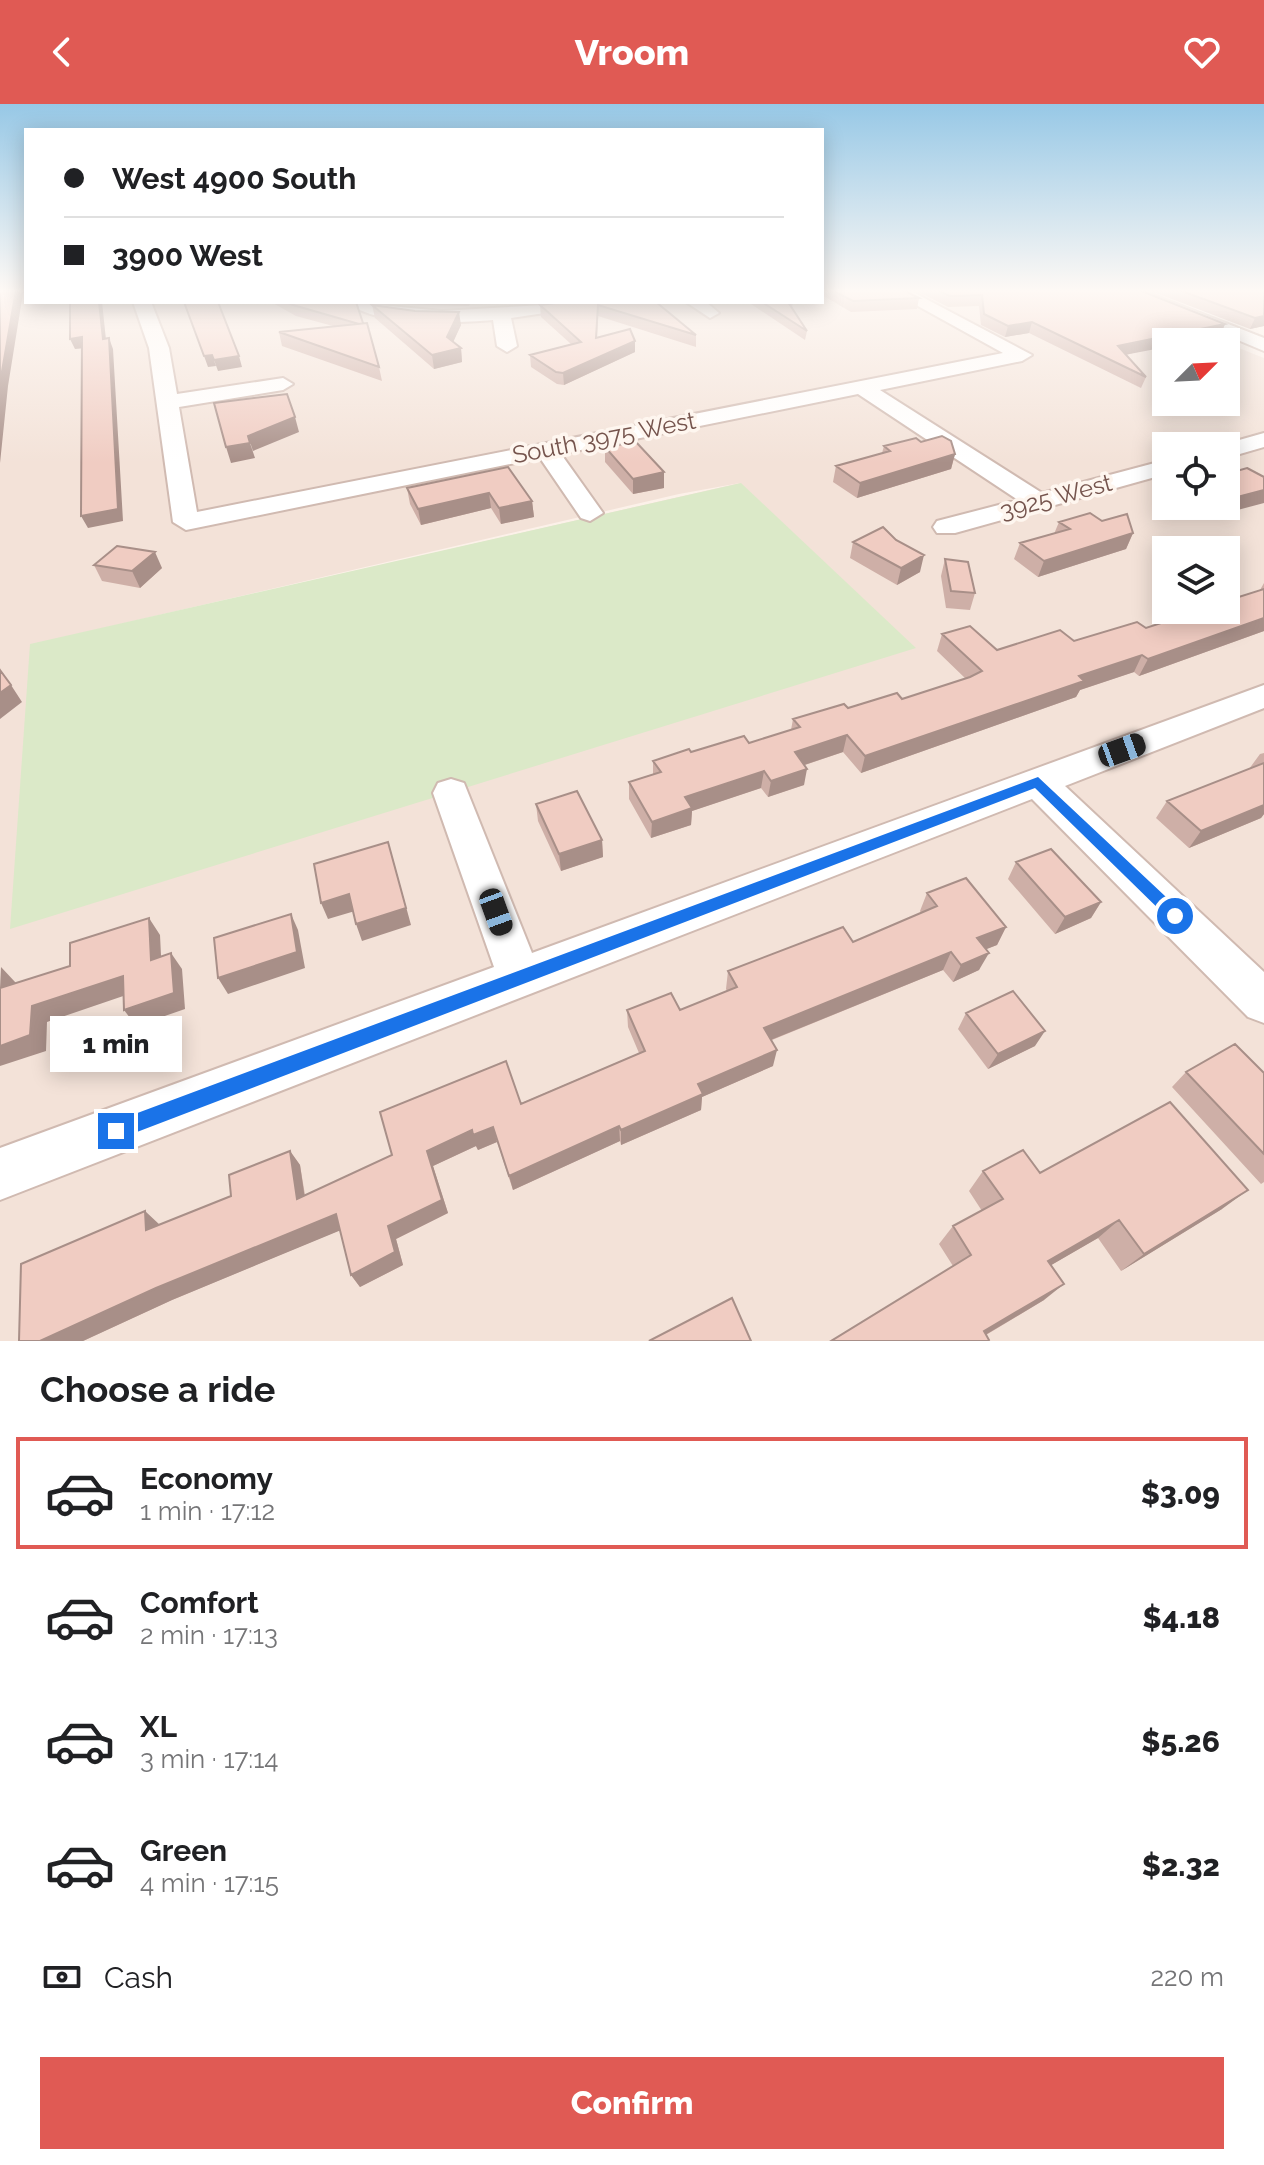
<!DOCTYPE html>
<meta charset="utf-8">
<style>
body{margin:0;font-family:Raleway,sans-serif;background:#f6f6f6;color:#202124;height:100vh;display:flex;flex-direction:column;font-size:30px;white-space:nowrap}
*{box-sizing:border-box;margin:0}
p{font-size:26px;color:#757577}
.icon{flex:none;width:44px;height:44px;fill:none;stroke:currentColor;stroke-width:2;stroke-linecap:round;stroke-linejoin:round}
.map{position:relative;height:1237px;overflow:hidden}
.sheet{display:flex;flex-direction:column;background:#fff;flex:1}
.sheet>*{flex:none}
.banner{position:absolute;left:24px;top:24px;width:800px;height:176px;border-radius:0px;box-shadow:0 4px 20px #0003;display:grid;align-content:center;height:176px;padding:0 40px;background:#fff}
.needle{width:52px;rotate:66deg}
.tools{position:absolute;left:1152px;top:224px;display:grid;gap:16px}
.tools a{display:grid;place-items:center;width:88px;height:88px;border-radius:0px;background:#fff;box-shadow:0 4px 20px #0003;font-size:40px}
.end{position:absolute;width:36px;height:36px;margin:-18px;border:10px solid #1a73e8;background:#fff;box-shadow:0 0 0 4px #fff}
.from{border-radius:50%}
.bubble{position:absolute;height:56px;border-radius:0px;background:#fff;box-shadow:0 4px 20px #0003;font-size:26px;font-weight:800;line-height:56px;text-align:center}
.car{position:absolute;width:24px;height:48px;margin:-24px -12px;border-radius:10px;box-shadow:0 0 6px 2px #0007;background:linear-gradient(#222 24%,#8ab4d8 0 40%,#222 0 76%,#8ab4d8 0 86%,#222 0)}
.banner b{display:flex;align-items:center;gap:28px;height:76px;font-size:30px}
.banner b+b{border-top:2px solid #e0e0e0}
.banner i{width:20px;height:20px;background:#202124}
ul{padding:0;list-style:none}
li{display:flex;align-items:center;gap:24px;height:112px;margin:0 16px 12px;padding:0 24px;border:4px solid transparent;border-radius:0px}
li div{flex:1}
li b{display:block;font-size:30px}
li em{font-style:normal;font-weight:800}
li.on{border-color:#e05a54}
li>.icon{width:72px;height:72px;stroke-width:1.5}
h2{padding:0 40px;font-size:36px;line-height:96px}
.pay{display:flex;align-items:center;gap:20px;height:88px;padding:0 40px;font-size:30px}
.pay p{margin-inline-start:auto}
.cta{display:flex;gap:16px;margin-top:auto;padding:16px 40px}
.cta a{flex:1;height:92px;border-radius:0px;background:#e05a54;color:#fff;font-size:32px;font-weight:800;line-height:92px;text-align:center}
header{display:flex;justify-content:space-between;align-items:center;height:104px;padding:0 40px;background:#e05a54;color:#fff;font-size:36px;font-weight:800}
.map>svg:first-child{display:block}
.residential{fill:#f3e2d8;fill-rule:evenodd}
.green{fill:#dbe9c8}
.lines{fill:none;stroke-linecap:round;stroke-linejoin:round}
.minor-casing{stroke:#d0bab1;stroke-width:4}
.minor{fill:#fff;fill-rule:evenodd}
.wall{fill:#ceafa7}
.shaded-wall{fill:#a88f88}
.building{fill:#f0ccc2;stroke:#a88f88;stroke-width:2}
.route{fill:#1a73e8}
.labels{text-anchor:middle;stroke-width:7;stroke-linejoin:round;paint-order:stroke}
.far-street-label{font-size:24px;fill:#75544d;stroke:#fef6ef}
</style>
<header><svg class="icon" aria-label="back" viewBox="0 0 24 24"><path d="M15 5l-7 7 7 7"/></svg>Vroom<svg class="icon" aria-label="heart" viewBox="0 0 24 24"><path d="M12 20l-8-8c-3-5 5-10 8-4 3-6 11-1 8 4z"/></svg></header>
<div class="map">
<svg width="1264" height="1237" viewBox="0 0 1264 1237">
<rect width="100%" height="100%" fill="#fcf1e9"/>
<!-- residential -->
<path class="residential" d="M0 186H26V198H822V186H1097L1225 238H1166V298H1226V239L1264 254V1237H0ZM1166 342H1226V402H1166ZM740 379 30 541 679 390ZM1166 446H1226V506H1166Z"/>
<!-- green -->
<path class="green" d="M741 379 916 544 10 825 30 540Z"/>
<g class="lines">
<!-- minor casing -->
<g class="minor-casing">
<path id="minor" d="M889 186H909L1032 251 1022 257 880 286 1042 389 1166 356V370L955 429H937L933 423 937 417 1018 396 858 290 561 350 603 409 590 417 581 414 540 354 186 426 173 418 149 244 133 198H151L169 244 177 290 283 274 293 280 283 286 179 303 197 408 1003 249Z
M1119 186H1141L1264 234V247Z
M348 198 442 207 594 198 585 203 511 214 517 242 507 248 497 242 493 216C458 219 374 223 348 198Z
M686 198H706L719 209 710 214Z
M1264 329V343L1226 354V342H1218Z
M1264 581V604L1065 682 1264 868V919L1248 913 1032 695 0 1096V1044L494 863 433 689 438 679 451 675 464 679 532 849Z"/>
</g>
<!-- minor -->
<use href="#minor" class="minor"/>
</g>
<!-- wall -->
<path class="wall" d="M822 186H903L919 194 917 205 851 208 822 191Z
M915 186H1139L1225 220 1220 232 1188 238H1166L1126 251 1146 273 1141 284 1029 229 1005 233 981 221 979 202 948 203Z
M1148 186H1264V222L1250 225Z
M271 198H356L379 263 382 277 282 242 279 228 333 222 296 212Z
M397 198H471L469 202 397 200Z
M656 198 696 231V243L598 212 597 234 635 248 564 281 557 280 531 263 530 251 571 240 541 213 540 201Z
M748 198H793L792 205 807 227 805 236Z
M372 201 461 221 453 238 461 244 462 258 434 265 375 214Z
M921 338 955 350 951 365 857 394 833 378 836 362 882 349 884 342Z
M605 343 664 368V384L633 390 605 358Z
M508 363 532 397 534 413 501 420 491 404 421 421 410 400 407 384Z
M1176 402H1226L1213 414 1200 416Z
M1102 417 1133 429 1126 445 1038 473 1014 455 1020 439 1054 430 1059 418Z
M853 438 920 468 897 481 850 454Z
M945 455 975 489 970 506 946 504 941 472Z
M94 461 162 464 140 484 102 477Z
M1264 479V527L1139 572 1134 568 1080 586 1076 593 861 669 843 648 805 661 804 681 768 693 761 684 692 707 691 721 651 734 629 695V678L653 670V657L691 648 749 639 791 626 793 615 902 595 966 575 937 547 942 530 997 546 1074 537 1146 524 1260 486Z
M1264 649V710L1261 714 1189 744 1156 714 1167 697 1249 665 1260 650Z
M536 700 602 736 603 753 561 767 538 717Z
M1016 758 1101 798 1091 814 1055 830 1008 775Z
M927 789 1006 823 997 841 986 845 979 866 953 878 943 866 772 936 773 962 702 993 701 1006 621 1041 620 1037 513 1086 497 1038 478 1046 476 1042 433 1062 448 1109 396 1135 403 1161 360 1183 351 1171 340 1126 172 1196 83 1237H19L160 1120 231 1092 290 1047 300 1061 305 1091 639 949 628 923 627 906H680L727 887 726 885 728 867 853 838 921 809 920 807Z
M966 909 1035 942 988 965 958 925Z
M1186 968 1264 969V1078L1261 1080 1172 983Z
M983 1067 1040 1069 1222 1105 1121 1167 1098 1134 1051 1161 1044 1196 986 1231 953 1162 939 1140 953 1122 982 1107 969 1087Z"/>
<!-- shaded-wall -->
<path class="shaded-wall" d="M16 186H26V189H23L8 282 0 359V279Z
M99 198H102L107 245 103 235Z
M459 208 461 221 449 247 447 233Z
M1264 212V222L1250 225 1255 214Z
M1032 218 1029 229 1005 233 1008 222Z
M1225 220 1220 232 1188 238H1166V243L1114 253 1118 242Z
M82 233 86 244 75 245 70 235Z
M109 234 113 245 123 417 88 424 81 412Z
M635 237V248L564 281 563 269Z
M461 244 462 258 434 265 432 251Z
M212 251 216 262 208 263 204 252Z
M239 252 242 263 218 267 214 256Z
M295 313 299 328 253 347 248 332Z
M250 339 255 354 231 359 226 343Z
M955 350 951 365 857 394 860 379Z
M664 368V384L633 390V375Z
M1264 386V399L1200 416 1207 402H1226V396Z
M489 389 491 404 421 421 418 405Z
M532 397 534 413 501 420 499 404Z
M1133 429 1126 445 1038 473 1044 457Z
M155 448 162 464 140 484 132 467Z
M924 451 920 468 897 481 901 464Z
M1264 514V527L1139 572 1148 555Z
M1142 551 1134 568 1080 586 1076 593 861 669 865 652 1079 572Z
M11 581 22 598 0 615V589Z
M847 631 843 648 792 665 795 648Z
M807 665 804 681 768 693 771 677Z
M764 667 761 684 692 707 691 721 651 734 652 718 685 693Z
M1264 695V710L1261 714 1189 744 1201 727Z
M602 736 603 753 561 767 559 750Z
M393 755 411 821 362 837 356 820Z
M349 790 355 807 328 815 321 799Z
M1101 798 1091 814 1055 830 1065 813Z
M291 810 298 826 305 864 228 890 218 874Z
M149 814 160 831 162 872 151 856Z
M1006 823 997 841 969 852 977 834Z
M951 848 943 866 761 940 764 924Z
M171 849 182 865 185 905 136 922 124 906Z
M989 849 979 866 953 878 961 861Z
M1 863 16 879 0 885Z
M123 872 135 888 47 918 46 947 0 962V942L32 902Z
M1045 927 1035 942 988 965 998 950Z
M777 946 773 962 702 993 701 1006 621 1041V1026L698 980Z
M619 1022 620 1037 513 1086 509 1072Z
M493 1023 497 1038 478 1046 476 1042 433 1062 448 1109 396 1135 403 1161 360 1183 351 1171 388 1122 427 1047 472 1026Z
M290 1047 300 1061 307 1109 297 1095Z
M1248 1086 1222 1105 1121 1167 1144 1150Z
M145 1107 160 1121 146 1126Z
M336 1110 346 1124 172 1196 83 1237H40L156 1184Z
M1119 1116 1098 1134 1029 1174 1048 1157Z
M1064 1180 1044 1196 975 1237 984 1227Z"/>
<!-- building -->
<path class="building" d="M0 186H16L0 279Z
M832 186H903L919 194 853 197Z
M937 186H1139L1225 220 1118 242 1146 273 1032 218 1008 222 984 210 982 191 950 192Z
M1179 186H1264V212L1255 214Z
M70 198H99L103 235 109 234 118 405 81 412 82 233 70 235Z
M184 198H218L239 252 214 256 212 251 204 252Z
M287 198H356L363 219 359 220 293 201Z
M563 198H656L696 231 598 201 596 234 630 225 635 237 563 269 556 268 530 251 581 238 540 201Z
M762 198H788L807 227Z
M372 201 415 207 459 208 447 233 461 244 432 251Z
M367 219 379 263 279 228Z
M287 290 295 313 248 332 250 339 226 343 214 299Z
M942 332 951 337 955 350 860 379 836 362 890 347 884 342 916 334 921 338Z
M636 338 664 368 633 375 605 343Z
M508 363 532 397 499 404 489 389 418 405 407 384Z
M1247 364 1264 373V386L1226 396V370Z
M1090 409 1102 417 1127 410 1133 429 1044 457 1020 439 1070 425 1059 418Z
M883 423 896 436 924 451 901 464 853 438Z
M117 442 155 448 132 467 94 461Z
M945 455 968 458 975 489 951 487Z
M1264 485V514L1148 555 1142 551 1079 572 1084 577 865 652 847 631 795 648 807 665 771 677 764 667 685 693 692 704 652 718 629 678 661 668 653 657 689 645 691 648 744 632 749 639 800 623 793 615 844 600 848 604 897 589 902 595 970 573 982 567 942 530 970 522 997 546 1060 526 1074 537 1137 518 1146 524 1201 506H1226V497Z
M0 566 11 581 0 589Z
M1264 659V701L1201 727 1167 697Z
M577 687 602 736 559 750 536 700Z
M388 738 406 804 356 820 349 790 321 799 314 760Z
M1051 745 1101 798 1065 813 1016 758Z
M966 774 1006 823 977 834 989 849 961 861 951 848 764 924 777 946 698 980 703 990 621 1026 619 1022 509 1072 493 1023 473 1031 472 1026 427 1047 442 1096 388 1122 395 1148 351 1171 336 1110 156 1184 40 1237H19L21 1160 145 1107 146 1126 231 1092 229 1071 290 1047 297 1095 392 1051 380 1008 506 957 521 1000 645 947 627 906 671 889 680 906 737 883 728 867 843 823 853 838 937 802 927 789Z
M291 810 297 848 218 874 214 834Z
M149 814 151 856 171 849 174 889 124 906 123 872 32 902 30 931 0 942V884L70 862V839Z
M1013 887 1045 927 998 950 966 909Z
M1235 940 1264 969V1050L1186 968Z
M1170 998 1248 1086 1144 1150 1119 1116 1048 1157 1064 1180 984 1227 989 1236 988 1237H831L971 1151 953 1122 1003 1095 983 1067 1023 1046 1040 1069Z
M732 1194 751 1237H649Z"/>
<!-- sky -->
<linearGradient id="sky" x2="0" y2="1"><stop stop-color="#97c8e6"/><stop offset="0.52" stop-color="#fef9f5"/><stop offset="1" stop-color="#fef9f5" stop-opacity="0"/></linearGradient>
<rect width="1264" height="359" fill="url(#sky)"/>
<!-- route -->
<path class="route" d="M1038 673 1181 807V816H1170L1035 684 116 1036 109 1033 106 1027 109 1020 116 1017Z"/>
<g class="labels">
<!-- far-street labels -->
<g class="far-street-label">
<text transform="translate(604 334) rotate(-11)" y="8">South 3975 West</text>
<text transform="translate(1056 393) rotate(-15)" y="8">3925 West</text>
</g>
</g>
</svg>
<div class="tools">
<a><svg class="needle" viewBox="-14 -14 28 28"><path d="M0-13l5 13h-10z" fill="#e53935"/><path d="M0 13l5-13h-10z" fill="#757577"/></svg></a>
<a><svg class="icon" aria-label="locate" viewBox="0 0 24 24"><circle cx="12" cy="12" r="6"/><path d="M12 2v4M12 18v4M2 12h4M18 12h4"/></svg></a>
<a><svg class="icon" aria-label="layers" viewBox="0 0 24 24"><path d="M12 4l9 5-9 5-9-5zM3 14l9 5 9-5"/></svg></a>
</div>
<i class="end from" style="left:1175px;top:812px"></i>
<i class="end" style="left:116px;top:1027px"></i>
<div class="bubble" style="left:50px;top:912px;width:132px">1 min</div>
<i class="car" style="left:1122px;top:646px;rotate:70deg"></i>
<i class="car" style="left:496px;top:808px;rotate:160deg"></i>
<div class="banner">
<b><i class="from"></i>West 4900 South</b>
<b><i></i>3900 West</b>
</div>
</div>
<section class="sheet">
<h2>Choose a ride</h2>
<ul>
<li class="on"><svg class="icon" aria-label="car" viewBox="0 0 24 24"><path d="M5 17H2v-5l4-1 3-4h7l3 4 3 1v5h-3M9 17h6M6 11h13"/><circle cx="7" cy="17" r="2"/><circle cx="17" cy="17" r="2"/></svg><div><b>Economy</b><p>1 min · 17:12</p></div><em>$3.09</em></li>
<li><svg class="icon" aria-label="car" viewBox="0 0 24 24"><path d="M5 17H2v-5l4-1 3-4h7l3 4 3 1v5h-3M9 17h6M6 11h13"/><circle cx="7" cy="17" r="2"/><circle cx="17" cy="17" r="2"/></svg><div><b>Comfort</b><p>2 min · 17:13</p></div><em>$4.18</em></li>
<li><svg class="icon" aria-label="car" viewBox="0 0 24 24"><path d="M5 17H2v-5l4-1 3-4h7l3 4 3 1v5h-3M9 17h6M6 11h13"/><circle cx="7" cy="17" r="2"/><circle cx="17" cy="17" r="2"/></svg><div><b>XL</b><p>3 min · 17:14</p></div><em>$5.26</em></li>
<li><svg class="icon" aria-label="car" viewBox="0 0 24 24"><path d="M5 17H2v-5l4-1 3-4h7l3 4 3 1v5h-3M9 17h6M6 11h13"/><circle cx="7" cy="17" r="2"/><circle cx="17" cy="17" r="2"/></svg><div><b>Green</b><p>4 min · 17:15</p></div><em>$2.32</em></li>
</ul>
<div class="pay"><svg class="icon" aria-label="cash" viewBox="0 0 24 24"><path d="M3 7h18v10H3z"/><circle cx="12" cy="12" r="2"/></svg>Cash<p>220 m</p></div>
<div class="cta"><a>Confirm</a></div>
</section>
